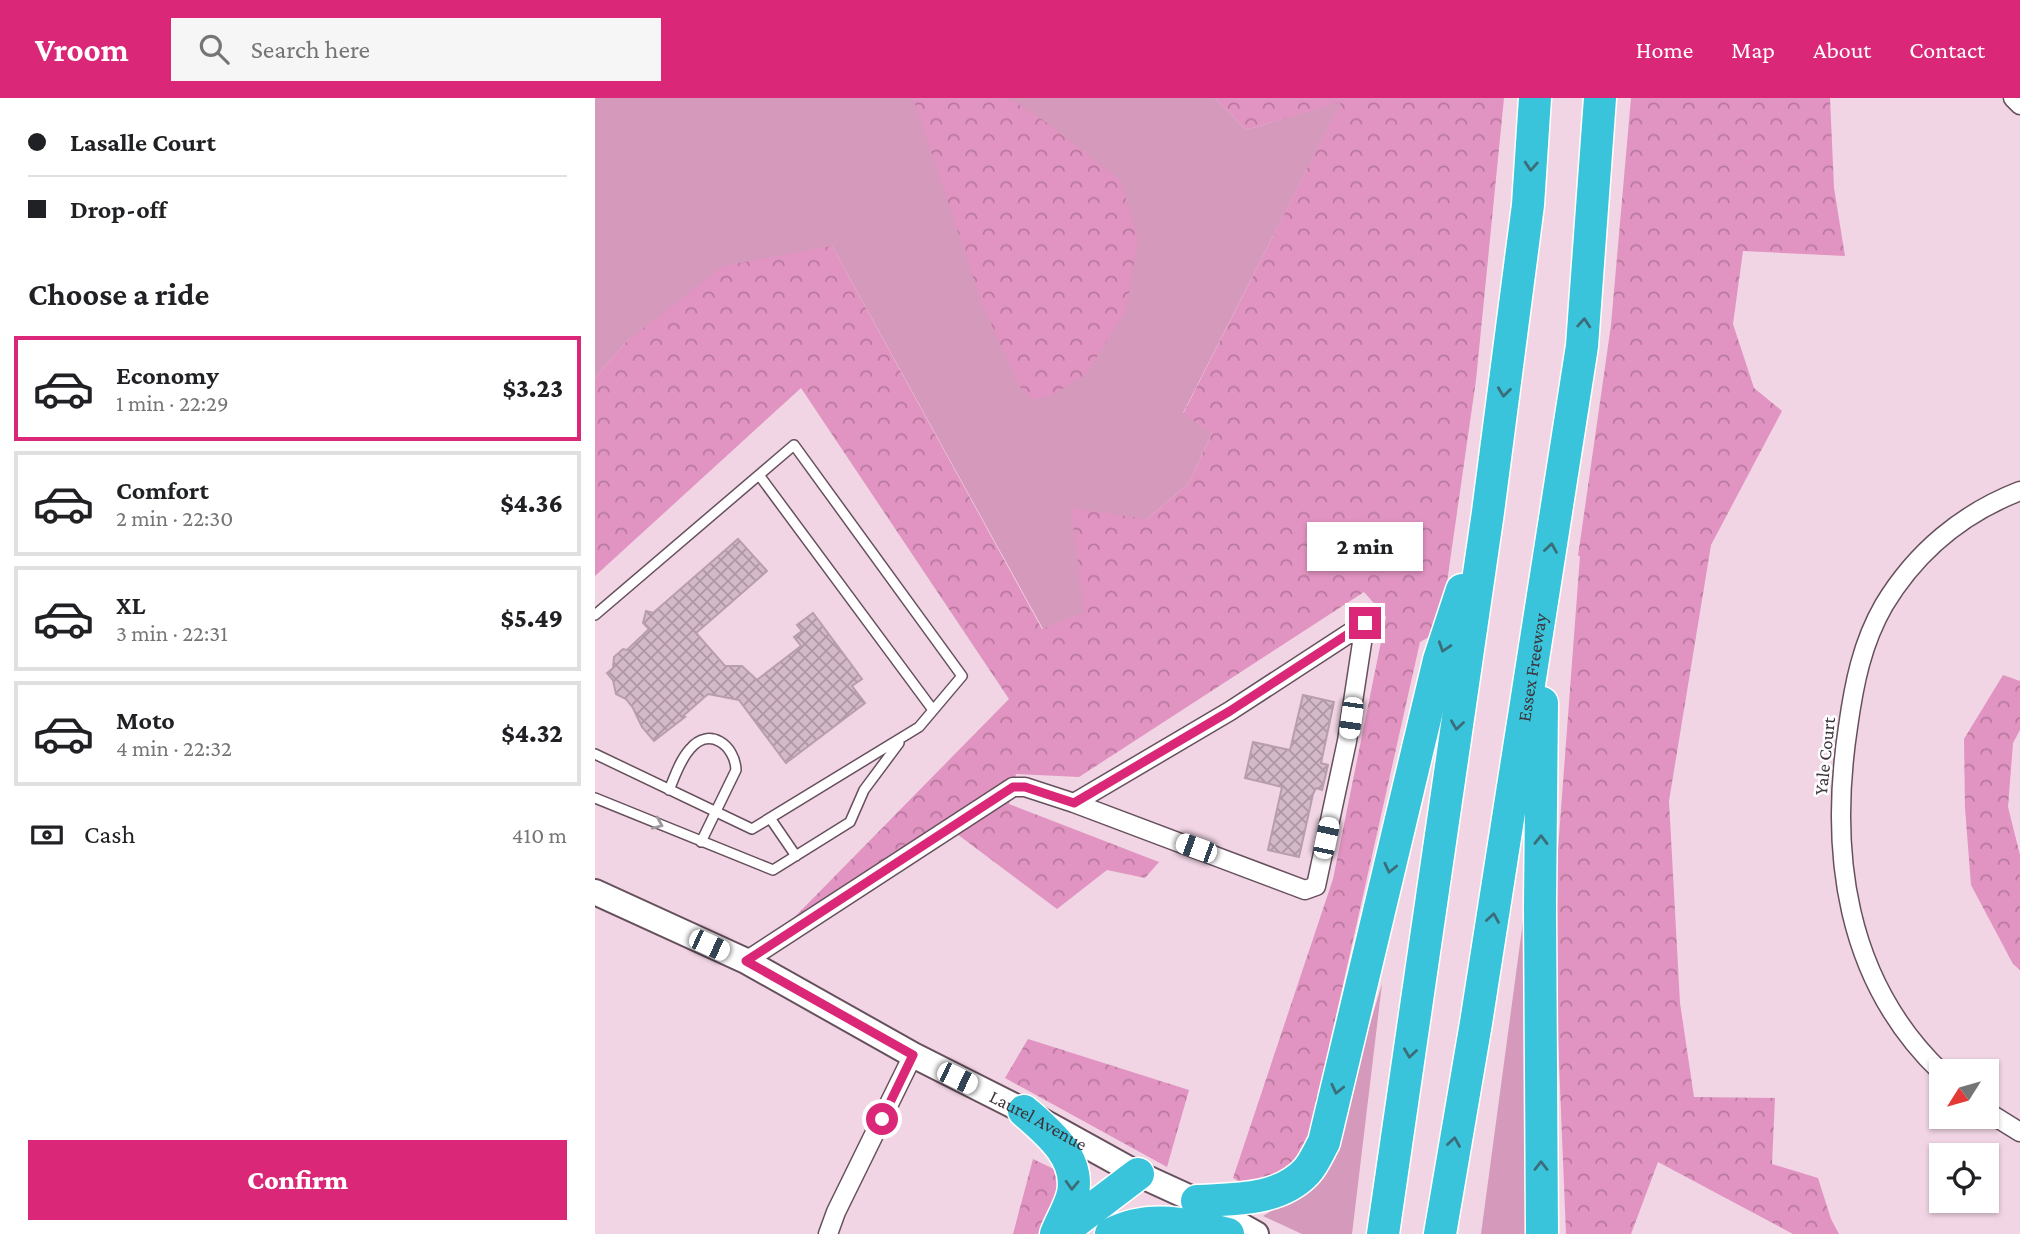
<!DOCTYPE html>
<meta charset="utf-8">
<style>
body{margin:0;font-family:"Crimson Pro",serif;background:#f6f6f6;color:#202124;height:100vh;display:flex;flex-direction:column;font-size:26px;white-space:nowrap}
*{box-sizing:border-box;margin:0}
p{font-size:23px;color:#757577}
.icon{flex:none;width:38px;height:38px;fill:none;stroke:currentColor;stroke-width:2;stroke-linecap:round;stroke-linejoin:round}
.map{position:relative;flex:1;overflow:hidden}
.sheet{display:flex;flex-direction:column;background:#fff;width:595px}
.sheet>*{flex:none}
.guide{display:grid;align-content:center;height:154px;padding:0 28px;background:#fff}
.needle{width:46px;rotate:233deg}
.fabs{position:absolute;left:1334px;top:961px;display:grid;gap:14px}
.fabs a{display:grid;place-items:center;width:70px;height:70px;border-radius:0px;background:#fff;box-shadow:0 2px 5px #0004;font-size:35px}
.end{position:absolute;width:32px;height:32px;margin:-16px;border:9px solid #db2777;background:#fff;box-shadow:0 0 0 4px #fff}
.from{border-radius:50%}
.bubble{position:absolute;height:49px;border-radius:0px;background:#fff;box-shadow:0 2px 5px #0004;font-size:23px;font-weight:800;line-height:49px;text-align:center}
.car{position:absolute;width:21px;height:42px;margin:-21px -10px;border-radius:9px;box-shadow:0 0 5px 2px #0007;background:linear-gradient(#fff 24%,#345 0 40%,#fff 0 76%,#345 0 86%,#fff 0)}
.guide b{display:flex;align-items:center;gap:24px;height:66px;font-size:26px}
.guide b+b{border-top:2px solid #e0e0e0}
.guide i{width:18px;height:18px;background:#202124}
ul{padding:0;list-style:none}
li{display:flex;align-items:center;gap:21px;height:105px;margin:0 14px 10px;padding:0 14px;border:4px solid #e0e0e0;border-radius:0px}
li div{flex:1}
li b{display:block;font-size:26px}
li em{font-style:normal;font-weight:800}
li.active{border-color:#db2777}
li>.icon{width:63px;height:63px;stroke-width:1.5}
h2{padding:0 28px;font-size:32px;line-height:84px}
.pay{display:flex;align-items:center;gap:18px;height:77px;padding:0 28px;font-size:26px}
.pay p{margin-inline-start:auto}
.action{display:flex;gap:14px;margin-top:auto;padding:14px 28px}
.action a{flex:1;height:80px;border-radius:0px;background:#db2777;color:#fff;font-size:28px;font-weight:800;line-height:80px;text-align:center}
header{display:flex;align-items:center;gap:42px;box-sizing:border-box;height:98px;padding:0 35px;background:#db2777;color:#fff}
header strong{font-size:33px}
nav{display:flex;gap:38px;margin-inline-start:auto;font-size:24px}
.search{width:490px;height:63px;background:#f6f6f6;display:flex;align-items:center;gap:18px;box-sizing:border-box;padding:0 24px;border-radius:0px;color:#757577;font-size:26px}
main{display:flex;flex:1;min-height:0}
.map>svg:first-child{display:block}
.green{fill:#d499bb}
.forest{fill:url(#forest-crowns)}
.building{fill:url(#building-cross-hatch);stroke:#b89ead;stroke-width:2}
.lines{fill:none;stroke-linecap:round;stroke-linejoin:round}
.service-casing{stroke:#67505d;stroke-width:12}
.minor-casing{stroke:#67505d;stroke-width:21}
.secondary-casing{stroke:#67505d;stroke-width:28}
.motorway-casing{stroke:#fff;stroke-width:35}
.service{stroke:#fff;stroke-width:9}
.minor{stroke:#fff;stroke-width:18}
.secondary{stroke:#fff;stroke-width:24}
.motorway{stroke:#39c4db;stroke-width:32}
.oneway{stroke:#3b6d7a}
.oneway2{stroke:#9e999c}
.route{stroke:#db2777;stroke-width:9}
.labels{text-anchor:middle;stroke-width:5;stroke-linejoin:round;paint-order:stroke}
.street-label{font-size:19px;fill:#3d3339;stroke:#fff}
</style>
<header>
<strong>Vroom</strong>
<div class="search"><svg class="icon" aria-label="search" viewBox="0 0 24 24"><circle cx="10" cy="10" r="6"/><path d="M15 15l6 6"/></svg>Search here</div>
<nav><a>Home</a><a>Map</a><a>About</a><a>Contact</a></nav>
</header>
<main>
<section class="sheet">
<div class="guide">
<b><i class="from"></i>Lasalle Court</b>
<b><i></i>Drop-off</b>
</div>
<h2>Choose a ride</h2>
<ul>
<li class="active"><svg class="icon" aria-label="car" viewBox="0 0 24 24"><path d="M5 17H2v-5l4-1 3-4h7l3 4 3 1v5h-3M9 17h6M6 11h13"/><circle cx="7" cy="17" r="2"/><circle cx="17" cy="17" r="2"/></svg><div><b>Economy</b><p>1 min · 22:29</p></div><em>$3.23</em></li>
<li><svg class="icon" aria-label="car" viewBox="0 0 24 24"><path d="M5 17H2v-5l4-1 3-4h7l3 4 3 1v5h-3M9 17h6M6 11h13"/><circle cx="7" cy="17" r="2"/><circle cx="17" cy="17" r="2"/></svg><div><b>Comfort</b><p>2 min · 22:30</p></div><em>$4.36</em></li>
<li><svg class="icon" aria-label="car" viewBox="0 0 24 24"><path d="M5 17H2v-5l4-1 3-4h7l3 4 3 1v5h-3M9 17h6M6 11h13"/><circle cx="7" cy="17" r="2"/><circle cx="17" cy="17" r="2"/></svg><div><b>XL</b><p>3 min · 22:31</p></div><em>$5.49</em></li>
<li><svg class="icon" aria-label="car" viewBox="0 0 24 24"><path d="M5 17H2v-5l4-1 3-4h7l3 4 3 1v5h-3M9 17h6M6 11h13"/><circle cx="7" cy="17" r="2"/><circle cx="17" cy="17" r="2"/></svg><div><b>Moto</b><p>4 min · 22:32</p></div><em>$4.32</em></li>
</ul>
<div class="pay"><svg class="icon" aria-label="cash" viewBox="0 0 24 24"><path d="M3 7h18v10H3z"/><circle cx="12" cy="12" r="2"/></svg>Cash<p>410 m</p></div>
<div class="action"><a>Confirm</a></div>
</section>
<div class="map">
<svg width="1425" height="1136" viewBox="0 0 1425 1136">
<defs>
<pattern id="forest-crowns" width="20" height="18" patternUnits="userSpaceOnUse" patternTransform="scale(1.75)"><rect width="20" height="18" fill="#e193c1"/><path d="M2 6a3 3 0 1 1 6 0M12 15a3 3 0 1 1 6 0" fill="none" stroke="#b8799e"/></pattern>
<pattern id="building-cross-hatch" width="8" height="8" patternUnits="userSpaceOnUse" patternTransform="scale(1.75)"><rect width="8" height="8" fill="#d4b9c8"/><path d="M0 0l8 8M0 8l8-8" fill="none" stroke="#ad97a3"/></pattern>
</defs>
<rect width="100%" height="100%" fill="#f1d5e4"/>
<!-- green -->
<path class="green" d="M0 0H620L651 32 747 3 588 315 617 335 594 385 552 421 490 514 448 531 237 148 33 242 0 280Z
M929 816 933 1136H886Z
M787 886 757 1136H707L668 1118 728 1081Z"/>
<!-- forest -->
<path class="forest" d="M318 0H413L448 22 525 82 543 141 531 213 490 277 454 299 437 301 425 289 387 206Z
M620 0H909L881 282 845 533 825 544 707 1069 653 1088 638 1080 738 781 791 519 769 494 484 679 421 676 414 706 564 764 550 780 512 772 462 811 350 727 178 841 414 601 206 290 0 478V280L33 242 128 168 237 148 447 531 489 514 476 410 552 421 594 385 617 335 588 316 746 4 651 32Z
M1036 0H1235L1239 90 1250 158 1148 153 1138 226 1159 290 1187 313 1116 447 1074 703 1085 905 1099 999 1180 1000 1177 1066 1223 1080 1236 1121 1244 1136H1198L1063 1064 1036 1136H971L958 818 985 458H983L1016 227Z
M1408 577 1425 583V632L1418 645 1413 709 1425 757V872L1418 866 1376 787 1370 710 1369 641Z
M433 941 594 992 572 1069 410 980Z
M438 1061 465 1074 471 1086 450 1136H418Z"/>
<!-- building -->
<path class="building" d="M143 441 172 473 101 535 130 568H147L162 582 206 548 199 539 207 533 202 527 218 515 267 581 257 588 270 605 191 665 144 602 113 596 88 618 90 619 59 643 47 629 38 610 31 601 21 596 18 582 12 575 18 570 19 559 28 551 32 552 54 531 48 525 51 513 58 515Z
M708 597 739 604 726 665 733 667 727 692 721 690 718 696 704 759 673 752 687 689 650 680 658 644 695 652Z"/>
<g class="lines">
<!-- service casing -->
<g class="service-casing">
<path id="service" d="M164 377 338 612
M0 517 199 347 367 578 324 629 157 731 0 656
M74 692C80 678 85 662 95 651 114 628 140 647 141 672L106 744
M0 700 178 772 255 724 269 692 304 645
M175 720 201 758"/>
</g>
<!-- minor casing -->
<g class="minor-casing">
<path id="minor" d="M1418 0 1425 7
M770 525 752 643 721 788 710 792 479 705 635 613Z
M151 863 418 689H430L479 705
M1346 974C1250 882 1234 754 1253 629 1259 586 1267 545 1289 507 1321 454 1368 415 1425 393
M1391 1013 1425 1034
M233 1136 241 1114 318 957"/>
</g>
<!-- secondary casing -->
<g class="secondary-casing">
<g id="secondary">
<path id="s1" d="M0 794 151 863 318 957 429 1013 543 1076 602 1103 661 1136"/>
</g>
</g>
<!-- motorway casing -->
<g class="motorway-casing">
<g id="motorway">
<path d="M429 1013C452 1033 485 1059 478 1095 475 1109 466 1123 461 1136"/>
<path d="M602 1103C639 1101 685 1103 712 1073 719 1065 724 1053 729 1044L844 562 867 492"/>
<path d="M464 1136 543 1076"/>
<path d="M516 1136C554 1116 593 1126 633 1136"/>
<path d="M788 1136 893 414 933 107 940 0"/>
<path id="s2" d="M845 1136 881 925 987 248 1005 0"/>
<path d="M947 1136 945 808 947 605"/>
</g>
</g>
<!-- service -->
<use href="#service" class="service"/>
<!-- minor -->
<use href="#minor" class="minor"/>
<!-- secondary -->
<use href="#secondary" class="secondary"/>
<!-- motorway -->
<use href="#motorway" class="motorway"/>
</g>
<!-- one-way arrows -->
<defs><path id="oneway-chevron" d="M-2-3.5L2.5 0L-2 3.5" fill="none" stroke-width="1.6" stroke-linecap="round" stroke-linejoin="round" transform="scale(1.75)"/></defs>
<g class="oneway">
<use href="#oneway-chevron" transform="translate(936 68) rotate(94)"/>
<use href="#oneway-chevron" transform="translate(989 225) rotate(-86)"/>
<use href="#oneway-chevron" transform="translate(909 294) rotate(97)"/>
<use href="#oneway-chevron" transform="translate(956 450) rotate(-81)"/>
<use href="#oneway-chevron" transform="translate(849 549) rotate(108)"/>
<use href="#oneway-chevron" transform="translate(862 627) rotate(98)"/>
<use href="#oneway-chevron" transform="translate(946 742) rotate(-89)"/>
<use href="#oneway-chevron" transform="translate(795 770) rotate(103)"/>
<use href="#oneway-chevron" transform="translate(898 820) rotate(-81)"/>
<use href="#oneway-chevron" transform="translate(815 955) rotate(98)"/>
<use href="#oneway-chevron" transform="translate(742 991) rotate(103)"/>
<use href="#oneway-chevron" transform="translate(859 1044) rotate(-81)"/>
<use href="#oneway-chevron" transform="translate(946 1068) rotate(-90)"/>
<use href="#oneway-chevron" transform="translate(477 1087) rotate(92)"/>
</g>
<use class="oneway2" href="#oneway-chevron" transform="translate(63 726) rotate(23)"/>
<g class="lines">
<!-- route -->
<path class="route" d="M287 1021 318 957 151 863 418 689H430L479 705 635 613 770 525"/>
</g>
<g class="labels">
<!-- street labels -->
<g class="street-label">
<text dy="7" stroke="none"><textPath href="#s2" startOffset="574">Essex Freeway</textPath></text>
<text transform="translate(1229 658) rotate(-84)" y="7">Yale Court</text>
<text dy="7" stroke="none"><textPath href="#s1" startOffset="499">Laurel Avenue</textPath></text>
</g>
</g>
</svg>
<div class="fabs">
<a><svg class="needle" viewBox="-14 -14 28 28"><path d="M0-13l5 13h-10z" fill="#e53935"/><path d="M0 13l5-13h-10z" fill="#757577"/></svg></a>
<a><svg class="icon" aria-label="locate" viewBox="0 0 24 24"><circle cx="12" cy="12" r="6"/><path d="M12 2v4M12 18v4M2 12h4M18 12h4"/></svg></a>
</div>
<i class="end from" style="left:287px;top:1021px"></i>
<i class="end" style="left:770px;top:525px"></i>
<div class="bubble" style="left:712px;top:424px;width:116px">2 min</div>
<i class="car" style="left:756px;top:620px;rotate:188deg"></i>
<i class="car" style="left:731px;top:740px;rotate:12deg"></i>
<i class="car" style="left:601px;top:750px;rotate:290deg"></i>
<i class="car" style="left:114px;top:847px;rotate:115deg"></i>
<i class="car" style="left:362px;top:980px;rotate:116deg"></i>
</div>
</main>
